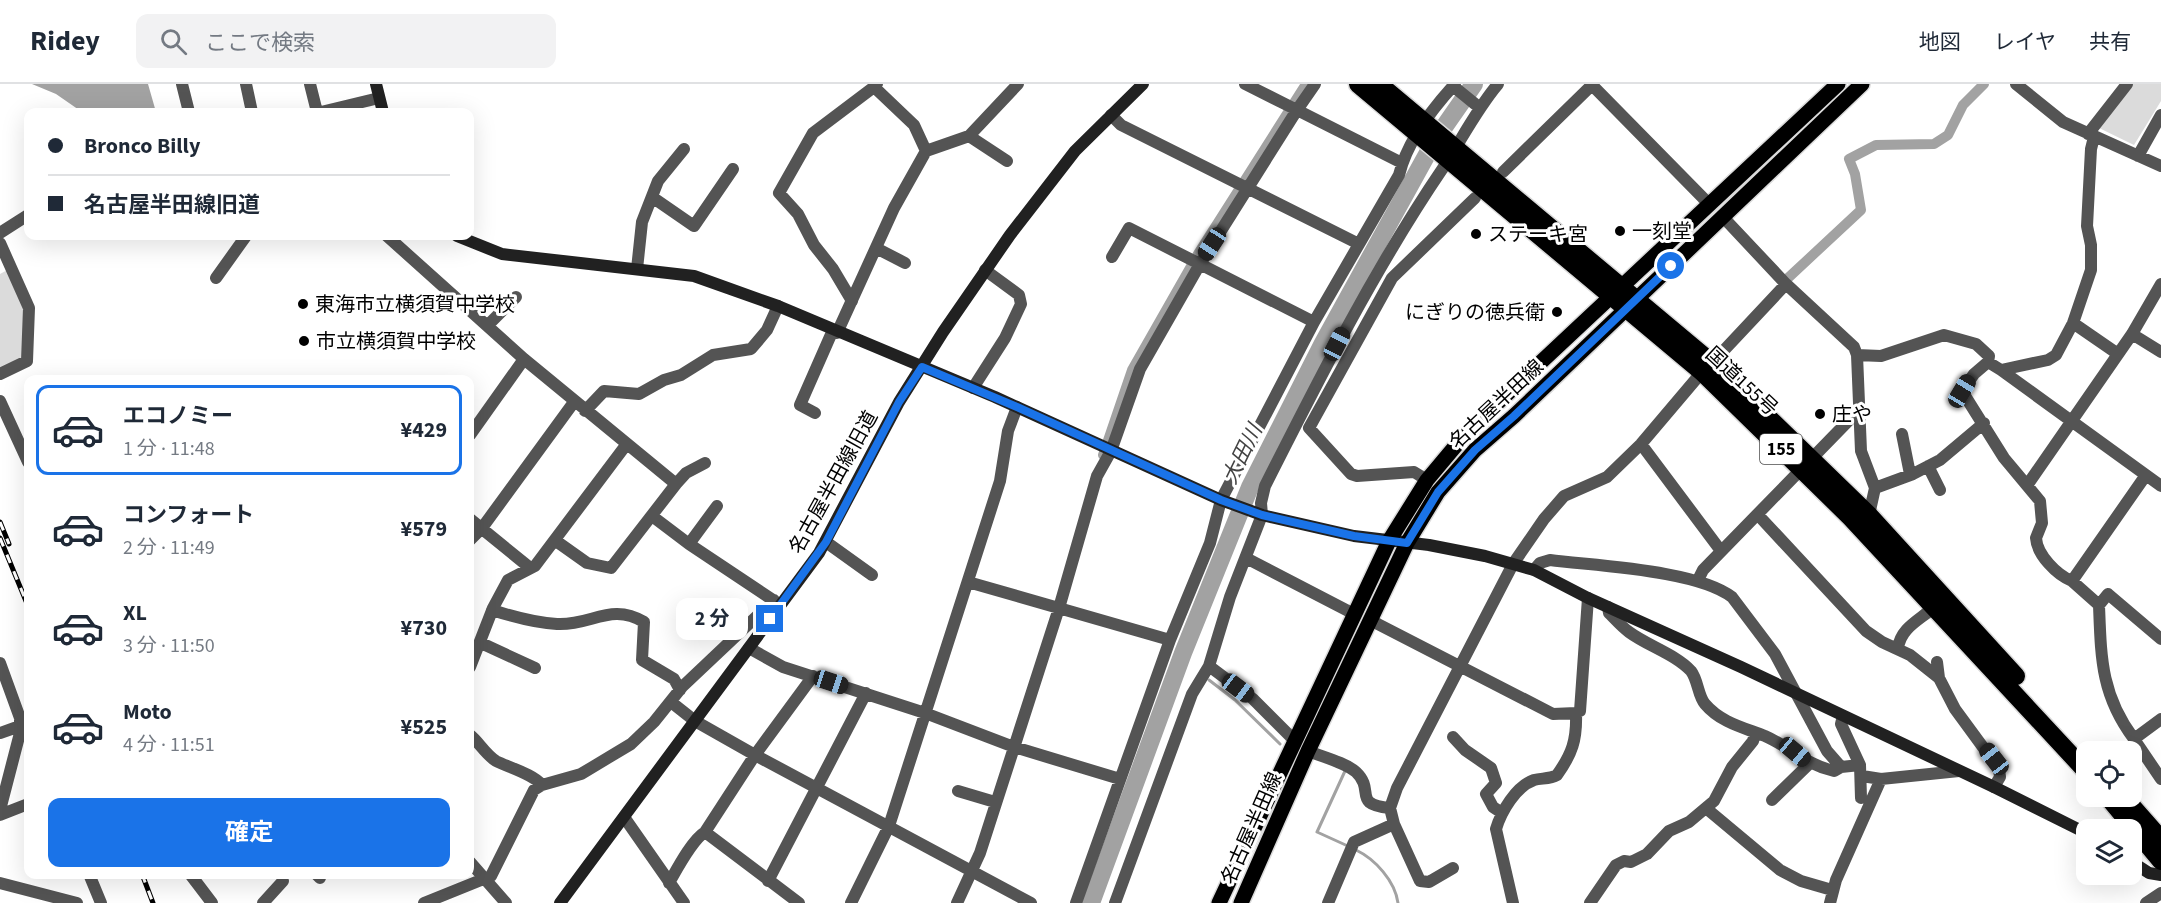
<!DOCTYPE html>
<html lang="ja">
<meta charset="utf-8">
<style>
body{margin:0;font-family:"Source Sans 3","Noto Sans JP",sans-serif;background:#f2f2f3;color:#1f2937;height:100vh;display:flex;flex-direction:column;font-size:22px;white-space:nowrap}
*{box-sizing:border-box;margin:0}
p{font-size:20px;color:#747a83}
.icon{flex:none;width:33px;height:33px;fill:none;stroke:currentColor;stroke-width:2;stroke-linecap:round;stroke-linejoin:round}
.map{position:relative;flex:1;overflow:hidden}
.drawer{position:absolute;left:24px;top:291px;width:450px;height:504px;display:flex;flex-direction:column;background:#fff;border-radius:12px;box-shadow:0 6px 24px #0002}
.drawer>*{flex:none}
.top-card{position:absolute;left:24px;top:24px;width:450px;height:132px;border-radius:12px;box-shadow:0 6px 24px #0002;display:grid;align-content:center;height:132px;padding:0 24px;background:#fff}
.fabs{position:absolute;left:2076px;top:657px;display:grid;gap:12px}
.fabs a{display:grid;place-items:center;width:66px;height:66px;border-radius:12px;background:#fff;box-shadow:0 6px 24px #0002;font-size:30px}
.end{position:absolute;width:27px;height:27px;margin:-14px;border:8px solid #1a73e8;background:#fff;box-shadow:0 0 0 3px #fff}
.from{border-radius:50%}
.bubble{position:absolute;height:42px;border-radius:12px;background:#fff;box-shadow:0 6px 24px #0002;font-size:20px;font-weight:700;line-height:42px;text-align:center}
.car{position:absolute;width:18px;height:36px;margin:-18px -9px;border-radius:8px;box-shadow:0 0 4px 2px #0007;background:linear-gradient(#222 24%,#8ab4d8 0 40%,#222 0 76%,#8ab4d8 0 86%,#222 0)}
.top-card b{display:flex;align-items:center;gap:21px;height:57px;font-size:22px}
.top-card b+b{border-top:2px solid #e0e1e3}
.top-card i{width:15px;height:15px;background:#1f2937}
ul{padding:10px 0 0;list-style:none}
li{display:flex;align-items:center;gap:18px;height:90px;margin:0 12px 9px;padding:0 12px;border:3px solid transparent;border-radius:12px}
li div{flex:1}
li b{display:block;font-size:22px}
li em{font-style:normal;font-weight:700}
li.active{border-color:#1a73e8}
li>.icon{width:54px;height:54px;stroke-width:1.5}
.action{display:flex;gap:12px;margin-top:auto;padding:12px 24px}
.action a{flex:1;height:69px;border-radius:12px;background:#1a73e8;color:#fff;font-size:24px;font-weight:700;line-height:69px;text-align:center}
header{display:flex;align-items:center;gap:36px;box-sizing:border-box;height:84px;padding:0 30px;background:#fff;border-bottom:2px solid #e0e1e3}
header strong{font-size:28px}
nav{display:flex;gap:33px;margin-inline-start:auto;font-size:21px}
.search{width:420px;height:54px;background:#f2f2f3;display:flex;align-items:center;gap:15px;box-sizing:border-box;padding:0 21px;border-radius:12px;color:#747a83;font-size:22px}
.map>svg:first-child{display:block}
.green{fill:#dbdbdb}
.water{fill:#a2a2a2}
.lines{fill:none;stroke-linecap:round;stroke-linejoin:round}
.stream{stroke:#a2a2a2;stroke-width:3}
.canal{stroke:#a2a2a2;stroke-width:10}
.river{stroke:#a2a2a2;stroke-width:18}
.primary-casing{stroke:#dbdbdb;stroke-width:18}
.highway-casing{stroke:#dbdbdb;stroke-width:21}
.street{stroke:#545454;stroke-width:12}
.secondary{stroke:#212121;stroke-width:12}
.primary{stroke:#000;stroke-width:15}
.highway{stroke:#000;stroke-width:18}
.rail-casing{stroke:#000;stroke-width:5}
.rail{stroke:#fff;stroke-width:3;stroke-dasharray:9;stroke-linecap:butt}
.route{stroke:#1a73e8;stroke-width:8}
.poi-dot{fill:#000;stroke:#fff;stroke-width:2}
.labels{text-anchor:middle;stroke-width:6;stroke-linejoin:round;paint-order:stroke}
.shield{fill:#fff;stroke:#4c4c4c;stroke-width:1.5}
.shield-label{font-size:18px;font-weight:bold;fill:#000}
.poi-label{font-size:20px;fill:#000;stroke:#fff;text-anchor:start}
.street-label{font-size:20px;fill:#000;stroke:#fff}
.water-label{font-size:21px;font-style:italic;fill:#434343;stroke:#fff}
</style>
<header>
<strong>Ridey</strong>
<div class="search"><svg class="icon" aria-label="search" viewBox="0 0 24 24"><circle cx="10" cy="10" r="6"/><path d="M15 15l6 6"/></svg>ここで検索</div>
<nav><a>地図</a><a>レイヤ</a><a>共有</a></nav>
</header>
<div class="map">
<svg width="2161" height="819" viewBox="0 0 2161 819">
<rect width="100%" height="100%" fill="#fff"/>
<!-- green -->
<path class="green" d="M2129 0H2161V17L2134 61 2097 43Z
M11 184 29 224 27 277 0 290V190Z"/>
<!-- water -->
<path class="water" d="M32 0H148L156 28H82L56 10Z"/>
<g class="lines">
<!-- stream -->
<path class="stream" d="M1209 596 1235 616 1280 660
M1345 687 1317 748 1350 763
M1356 766C1375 775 1395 797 1398 819"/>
<!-- canal -->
<path class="canal" d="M1788 194 1861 126 1855 90 1849 75 1876 61 1934 60 1948 51 1963 21 1984 0
M1103 371 1132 286 1198 170 1306 0"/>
<!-- river -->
<path class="river" d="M1091 819 1183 569 1250 403 1323 259 1435 56 1474 0"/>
<!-- primary casing -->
<g class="primary-casing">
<path id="primary" d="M1219 819 1389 457 1427 396 1458 359 1493 323 1838 0
M1241 819 1308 667 1407 459 1438 408 1475 366 1514 332 1862 0"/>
</g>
<!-- highway casing -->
<g class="highway-casing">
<path id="highway" d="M1358 0 1702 288 1851 434 2086 687
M1379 0 1712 279 1869 431 2016 592
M2107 712 2161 777
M2123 712 2161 755"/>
</g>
<!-- street -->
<path class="street" d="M182 0 189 28
M246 0 252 28
M310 0 317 28
M877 0 874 3 914 41 926 67
M1245 0 1297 26 1315 0
M1591 0 1710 121
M2016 0 2063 38 2161 82
M1453 2 1475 20
M321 28 379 14
M1111 31 1121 41 1359 160
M2088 50 2127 0
M969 52 1007 77
M2138 72 2161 31
M1503 88 1593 0
M652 113 694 142 733 85
M1723 133 1786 200 1854 263 1857 271 1861 367 1875 404 1869 431
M0 149 28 131
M387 152 524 275 676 400 611 484 587 479 556 457
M0 159 29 224 27 277 0 290
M876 164 905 179
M1112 173 1129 144 1314 238
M637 185 642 138 658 97 684 65
M216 194 246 152
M852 217 833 185 814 161 798 130 779 109 813 49 874 3
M2073 239 2118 270
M488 241 516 213
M837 249 894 124 926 67 969 52 1018 0
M2132 250 2161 268
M1857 271 1881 272 1944 251 1976 260 1989 272 1988 278
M1712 279 1786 200
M2001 286 2161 402
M973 304 1005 254 1021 220 1019 211 985 186
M0 317 28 378
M585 327 604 307 639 310 664 296 681 291 713 271 751 265 767 246 778 222
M815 329 800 321 833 246
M1902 350 1910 390
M470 351 524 275
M1641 360 1721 467
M1928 382 1940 406
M2146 391 2072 497 2099 521 2108 510 2161 555
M1427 396 1414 388 1357 392 1351 390 1309 344 1392 194 1475 114
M676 400 686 389 705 379
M2028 400 2132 250 2161 200
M1875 404 1913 390 1940 376 1984 339
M652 432 689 460 779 520
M1759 432 1866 547 1882 558 1910 571 1939 594 1955 625 1999 685 2000 693 1994 703
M470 435 529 483
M470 456 482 444 574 318
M826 458 872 491
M689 460 717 422
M1246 474 1354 530
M1534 486 1540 479 1550 476C1596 482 1697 486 1732 513L1775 570 1827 667 1841 683
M1698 496 1703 486 1857 328
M2072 497C2057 491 2037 471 2036 454L2042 439 2040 417 2004 374 1962 307 1974 290 1988 278 2001 286 2048 276 2056 271 2073 239 2091 186V161L2087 142 2091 65 2094 53
M968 498 1170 556
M2099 521C2101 574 2101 611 2134 655
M1608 523 1609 529C1615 535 1622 543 1629 548 1648 562 1675 570 1691 587 1698 596 1698 612 1705 620 1721 639 1745 644 1765 652 1790 663 1807 681 1834 687L1841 683 1860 681
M492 526C514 533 535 539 557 540 591 542 611 518 644 538L642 576 674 595 680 606
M1370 536 1553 630 1576 629
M481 559 535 584
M749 564 783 583 925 629 1014 663 1120 695
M1898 564C1901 543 1920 536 1934 523
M1937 578 1939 594
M0 579 20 634V649L0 726
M1209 582 1253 615 1295 657
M470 583 493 524 508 496 535 482 626 361
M671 618 695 637 755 671 1031 819
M1843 632 1841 640 1860 681 1861 714
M2161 635 2134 655 2161 695
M0 649 20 642
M470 651C479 658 485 670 496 677 510 684 533 690 542 701
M1453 653 1465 666 1491 684 1496 699 1486 710 1493 723 1502 729
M1308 667C1323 673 1344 678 1356 688 1376 707 1351 720 1390 724L1394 740 1354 758 1328 819
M1862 692 1881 695 1959 687
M958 707 995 718
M1772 716 1809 680
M1390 724 1397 704 1513 480 1544 435 1564 412 1607 393 1641 360 1702 288
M1707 725 1780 786 1801 797 1832 806
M0 731 28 720
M624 733 684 819
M1394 740 1420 797 1429 798 1453 784
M705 748 799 819
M470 778 506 819
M89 790 101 819
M190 790 212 819
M316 790 320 794
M768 797 866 609
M0 799 77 819
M669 799C677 785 692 756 705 748L755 671 813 592
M263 819 283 797
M424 819 491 792 534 706 542 701 581 690 631 660 654 638 682 603 774 516
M851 819 889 742 1000 397 1008 347 1017 323
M957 819 980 769 1059 524 1097 392 1111 367 1140 285 1200 180 1297 26 1402 79
M1076 819 1170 556 1210 459 1221 416 1314 238 1399 91C1407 58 1432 25 1455 0
M1115 819 1192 610 1209 582 1230 513 1262 431 1261 419 1265 402C1320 293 1375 184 1443 84 1462 55 1476 26 1498 0
M1513 819 1496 745C1501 728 1516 702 1534 696 1542 694 1550 695 1557 691 1572 670 1577 656 1576 629L1580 627 1588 514
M1590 819 1616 781 1624 777 1631 778 1647 770 1669 747 1689 738 1714 717 1732 683 1753 657 1755 650
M1830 819 1836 796 1881 695
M2146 819 2161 809"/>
<!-- secondary -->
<path class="secondary" d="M376 0 383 28
M457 152 502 170 694 192 778 222 995 313 1221 416 1262 431 1354 452 1429 461 1485 472 1534 486 1588 514 1741 583 1994 703 2086 749
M2132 778 2149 789 2161 791
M560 819 819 469 899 318 943 248 1010 151 1075 67 1143 0"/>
<!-- primary -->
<use href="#primary" class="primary"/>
<!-- highway -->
<use href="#highway" class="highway"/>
<!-- rail casing -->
<g class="rail-casing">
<path id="rail" d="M0 438 9 460
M0 454 28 522
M142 790 153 819"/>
</g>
<!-- rail -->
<use href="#rail" class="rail"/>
</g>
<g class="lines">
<!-- route -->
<path class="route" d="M770 535 826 458 899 318 922 283 1017 323 1221 416 1262 431 1354 452 1407 459 1438 408 1475 366 1514 332 1671 182"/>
</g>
<!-- markers -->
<g class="poi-dot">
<circle cx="1620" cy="147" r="6"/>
<circle cx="1476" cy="150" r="6"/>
<circle cx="303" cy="220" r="6"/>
<circle cx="1557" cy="228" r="6"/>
<circle cx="304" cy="257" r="6"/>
<circle cx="1820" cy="330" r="6"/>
</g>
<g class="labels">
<!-- shield labels -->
<rect class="shield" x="1760" y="350" width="42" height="30" rx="4.5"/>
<g class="shield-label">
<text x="1781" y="371">155</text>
</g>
<!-- poi labels -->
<g class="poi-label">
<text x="1632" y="154">一刻堂</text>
<text x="1488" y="157">ステーキ宮</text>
<text x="315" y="227">東海市立横須賀中学校</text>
<text x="1545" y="235" text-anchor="end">にぎりの徳兵衛</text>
<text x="316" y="264">市立横須賀中学校</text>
<text x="1832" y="337">庄や</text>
</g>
<!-- street labels -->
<g class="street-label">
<text transform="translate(1742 297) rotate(43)" y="7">国道155号</text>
<text transform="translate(1496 320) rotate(-43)" y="7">名古屋半田線</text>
<text transform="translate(833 398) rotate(-61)" y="7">名古屋半田線旧道</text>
<text transform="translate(1251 744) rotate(-66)" y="7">名古屋半田線</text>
</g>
<!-- water labels -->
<g class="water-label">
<text transform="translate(1242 370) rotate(-64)" y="7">大田川</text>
</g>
</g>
</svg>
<div class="fabs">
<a><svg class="icon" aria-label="locate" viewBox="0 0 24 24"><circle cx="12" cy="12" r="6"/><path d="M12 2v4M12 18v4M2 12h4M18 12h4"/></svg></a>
<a><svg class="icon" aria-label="layers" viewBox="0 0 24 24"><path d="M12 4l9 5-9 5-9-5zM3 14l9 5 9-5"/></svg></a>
</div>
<i class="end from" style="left:1671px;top:182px"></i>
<i class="end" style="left:770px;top:535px"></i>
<div class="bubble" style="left:676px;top:514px;width:72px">2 分</div>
<i class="car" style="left:1212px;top:160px;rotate:213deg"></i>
<i class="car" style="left:1337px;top:260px;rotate:27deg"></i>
<i class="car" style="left:1962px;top:307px;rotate:31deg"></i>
<i class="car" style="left:831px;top:598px;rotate:108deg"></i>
<i class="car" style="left:1238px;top:604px;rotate:127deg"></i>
<i class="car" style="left:1795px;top:668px;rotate:130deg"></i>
<i class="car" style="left:1994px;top:675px;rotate:322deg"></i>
<div class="top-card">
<b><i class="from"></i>Bronco Billy</b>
<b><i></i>名古屋半田線旧道</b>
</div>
<section class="drawer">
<ul>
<li class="active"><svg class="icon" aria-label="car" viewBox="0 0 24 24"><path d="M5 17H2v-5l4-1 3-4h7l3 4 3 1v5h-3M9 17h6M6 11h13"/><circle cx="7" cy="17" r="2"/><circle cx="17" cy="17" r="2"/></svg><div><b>エコノミー</b><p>1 分 · 11:48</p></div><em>¥429</em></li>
<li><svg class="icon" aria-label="car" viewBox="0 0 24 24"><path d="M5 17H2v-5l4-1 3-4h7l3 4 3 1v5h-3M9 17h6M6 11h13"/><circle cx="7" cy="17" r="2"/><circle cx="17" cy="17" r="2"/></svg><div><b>コンフォート</b><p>2 分 · 11:49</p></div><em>¥579</em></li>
<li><svg class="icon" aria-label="car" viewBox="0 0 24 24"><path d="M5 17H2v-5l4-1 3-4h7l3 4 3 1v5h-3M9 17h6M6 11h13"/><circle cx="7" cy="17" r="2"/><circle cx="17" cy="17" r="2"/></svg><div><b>XL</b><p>3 分 · 11:50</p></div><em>¥730</em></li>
<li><svg class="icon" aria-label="car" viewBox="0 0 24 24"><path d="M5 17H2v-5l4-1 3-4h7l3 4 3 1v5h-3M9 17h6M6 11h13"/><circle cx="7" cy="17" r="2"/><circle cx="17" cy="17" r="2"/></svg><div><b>Moto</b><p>4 分 · 11:51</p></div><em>¥525</em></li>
</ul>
<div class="action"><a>確定</a></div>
</section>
</div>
